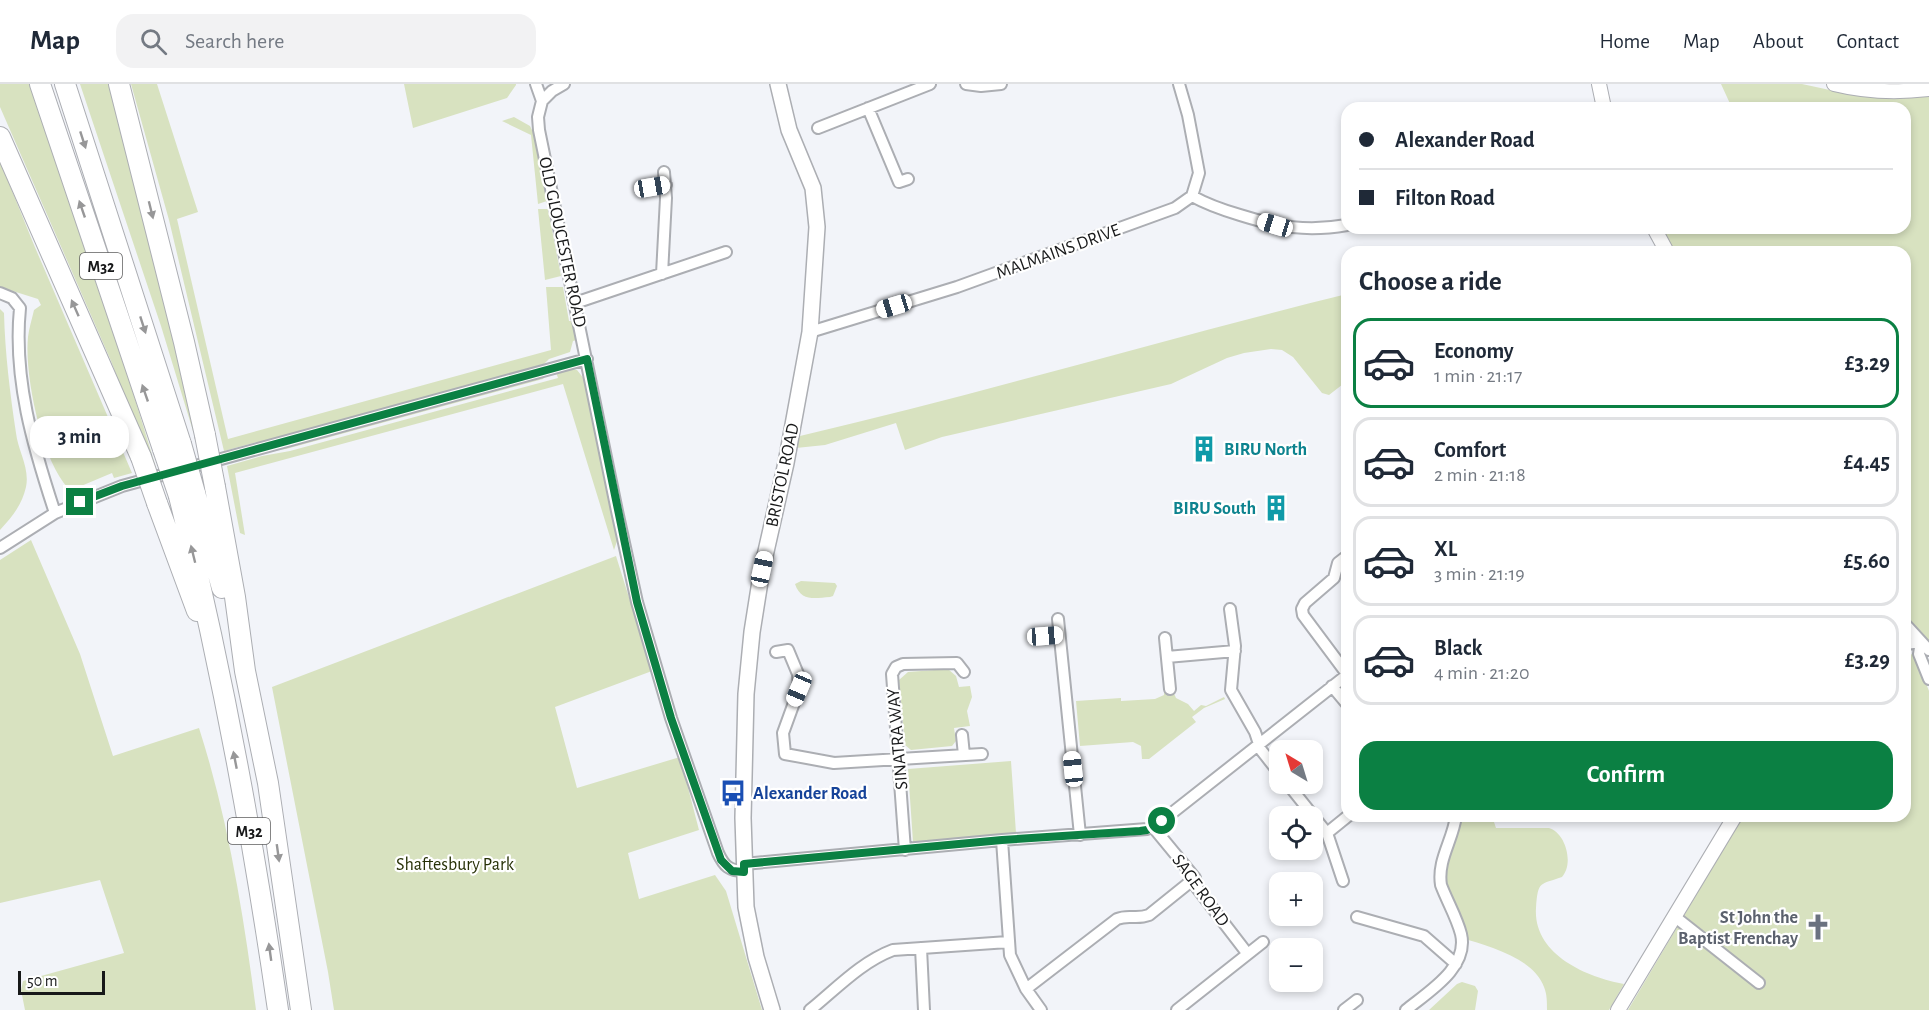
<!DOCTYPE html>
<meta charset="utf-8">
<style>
body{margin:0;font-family:"Alegreya Sans",sans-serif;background:#f2f2f3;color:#1f2937;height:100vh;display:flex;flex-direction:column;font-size:22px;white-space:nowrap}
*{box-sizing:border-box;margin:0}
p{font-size:20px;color:#747a83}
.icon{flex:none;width:33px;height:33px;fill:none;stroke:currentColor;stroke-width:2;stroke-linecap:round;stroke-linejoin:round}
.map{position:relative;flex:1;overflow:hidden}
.panel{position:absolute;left:1341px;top:162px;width:570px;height:576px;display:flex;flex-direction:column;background:#fff;border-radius:18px;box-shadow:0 3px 9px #0003}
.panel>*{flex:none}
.top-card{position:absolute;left:1341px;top:18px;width:570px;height:132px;border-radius:18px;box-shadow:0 3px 9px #0003;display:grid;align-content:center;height:132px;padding:0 18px;background:#fff}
.needle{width:39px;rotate:322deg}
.buttons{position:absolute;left:1269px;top:656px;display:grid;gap:12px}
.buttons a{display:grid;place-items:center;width:54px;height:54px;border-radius:12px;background:#fff;box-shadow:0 3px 9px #0003;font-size:30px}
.scale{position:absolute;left:18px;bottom:15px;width:87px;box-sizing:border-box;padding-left:6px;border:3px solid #171819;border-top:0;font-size:16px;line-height:21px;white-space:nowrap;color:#171819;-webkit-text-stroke:4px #fff;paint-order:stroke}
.end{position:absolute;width:27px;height:27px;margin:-14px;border:8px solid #0b8043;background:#fff;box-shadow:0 0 0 3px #fff}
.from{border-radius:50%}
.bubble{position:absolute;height:42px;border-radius:18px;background:#fff;box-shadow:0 3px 9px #0003;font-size:20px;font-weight:600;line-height:42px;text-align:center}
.car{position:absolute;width:18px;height:36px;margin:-18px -9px;border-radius:8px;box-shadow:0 0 4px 2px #0007;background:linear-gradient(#fff 24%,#345 0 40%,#fff 0 76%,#345 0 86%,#fff 0)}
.top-card b{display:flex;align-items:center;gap:21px;height:57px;font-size:22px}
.top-card b+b{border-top:2px solid #e0e1e3}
.top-card i{width:15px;height:15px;background:#1f2937}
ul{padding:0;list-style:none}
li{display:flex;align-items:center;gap:18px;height:90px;margin:0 12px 9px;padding:0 6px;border:3px solid #e0e1e3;border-radius:18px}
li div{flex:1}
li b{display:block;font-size:22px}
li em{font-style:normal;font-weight:600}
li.current{border-color:#0b8043}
li>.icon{width:54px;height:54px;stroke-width:1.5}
h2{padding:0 18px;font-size:27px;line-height:72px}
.button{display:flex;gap:12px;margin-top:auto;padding:12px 18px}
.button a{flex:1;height:69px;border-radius:18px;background:#0b8043;color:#fff;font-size:24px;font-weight:600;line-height:69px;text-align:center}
header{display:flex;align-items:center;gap:36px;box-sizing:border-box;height:84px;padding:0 30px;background:#fff;border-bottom:2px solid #e0e1e3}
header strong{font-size:28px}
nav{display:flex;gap:33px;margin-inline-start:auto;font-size:21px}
.search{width:420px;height:54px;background:#f2f2f3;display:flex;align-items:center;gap:15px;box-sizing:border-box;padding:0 21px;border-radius:18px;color:#747a83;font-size:22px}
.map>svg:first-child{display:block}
.green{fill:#d8e2c0}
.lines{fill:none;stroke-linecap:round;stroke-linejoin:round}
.minor-casing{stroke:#acaeb3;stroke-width:14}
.tertiary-casing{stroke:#acaeb3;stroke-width:16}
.secondary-casing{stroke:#acaeb3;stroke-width:18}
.motorway-casing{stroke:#acaeb3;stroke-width:22}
.minor{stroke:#fff;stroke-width:10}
.tertiary{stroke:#fff;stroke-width:14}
.secondary{stroke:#fff;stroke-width:15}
.motorway{stroke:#fff;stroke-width:20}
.motorway-bridge-casing{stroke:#acaeb3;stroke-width:22;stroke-linecap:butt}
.motorway-bridge{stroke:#fff;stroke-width:20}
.oneway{fill:#979798}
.route{stroke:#0b8043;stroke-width:8}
.labels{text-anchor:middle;stroke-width:4.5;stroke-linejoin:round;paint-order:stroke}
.shield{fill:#fff;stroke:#5d5d5e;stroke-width:1.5}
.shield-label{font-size:16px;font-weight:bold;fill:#171819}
.street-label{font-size:18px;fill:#171819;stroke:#fff}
.culture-label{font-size:18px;font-weight:bold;fill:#0d838f;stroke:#fff;text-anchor:start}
.transit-label{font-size:18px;font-weight:bold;fill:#164399;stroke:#fff;text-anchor:start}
.park-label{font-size:18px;fill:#273107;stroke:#fff}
.worship-label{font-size:18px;font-weight:bold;fill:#5b616d;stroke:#fff;text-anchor:end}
</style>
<header>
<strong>Map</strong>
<div class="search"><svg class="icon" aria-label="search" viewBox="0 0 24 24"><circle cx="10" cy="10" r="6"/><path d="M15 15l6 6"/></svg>Search here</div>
<nav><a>Home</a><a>Map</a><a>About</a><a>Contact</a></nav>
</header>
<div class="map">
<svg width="1929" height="926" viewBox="0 0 1929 926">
<rect width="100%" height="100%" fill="#f2f4f9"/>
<!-- green -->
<path class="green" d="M0 0H31L114 247 158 390 152 386 111 277 0 23Z
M80 0H114L197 346 193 347 161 242Z
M131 0H157L198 128 177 135 228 355 551 266 546 203H563L569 237H574L577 256 573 257 570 268 549 275 544 280 258 360 257 358 224 367 169 136Z
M404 0H516V1L507 14 413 44Z
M1721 0H1802L1853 11 1929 9V560L1905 534V168H1674L1661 144H1905V24H1732Z
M514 33 530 42 533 48 547 117 538 120 531 51 502 37Z
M0 77 34 161 132 389 114 394 112 389 74 405 68 404C42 377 24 291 28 253 29 244 32 235 34 226L41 221 38 215 0 203Z
M538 125H548L561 192 545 196Z
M1347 210V297L1329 311 1322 309 1293 273 1282 266 1271 265 1244 269 1227 274 1171 300 942 353 905 366 896 339 825 361 796 364 795 360 800 352C984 309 1164 255 1347 210Z
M0 225 4 229C5 269 10 309 16 349 18 367 30 384 26 403 22 421 12 433 0 446Z
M569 285 577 286 585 296 618 454 614 466 563 300 235 389 245 451 240 449 227 382 262 372 290 367 558 294 556 288Z
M547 290 543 295 286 365 270 367Z
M31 456 80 570 113 672 199 644C228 734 244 833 256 926H25L21 906 23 897 124 869 100 796 0 819V476Z
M616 472 652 587 555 623 577 704 680 673 699 746 628 769 639 815 715 791 726 807 762 926H334L328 888 272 603Z
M801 497 835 499 837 502 833 512 830 513C815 514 801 518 795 500Z
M1905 565 1916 574 1929 607V926H1628L1743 732H1905Z
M948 585 956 592 959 603 970 602 972 613 967 627 970 642 954 644 956 657 952 662 911 666 905 661 899 596 908 588Z
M1164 605H1172L1176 614 1188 620 1194 627 1201 621 1206 622 1224 613 1225 615 1204 624 1192 633 1196 638 1149 675H1142L1141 662 1133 658 1080 662 1076 617 1121 614V617L1155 615 1164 611Z
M1011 677 1016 749 913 758 908 685Z
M1493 735 1496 744H1549C1566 749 1574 780 1562 793 1540 801 1538 796 1536 824 1533 870 1586 893 1624 900L1609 926H1547C1547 918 1547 910 1544 903 1534 874 1488 862 1462 854L1441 801 1455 736Z
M1462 898 1475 902 1478 907 1475 926H1429L1457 900Z"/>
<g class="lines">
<!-- minor casing -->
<g class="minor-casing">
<path id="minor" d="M536 0 542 17 538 33 539 46 617 427 637 518 671 634 718 769C724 782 729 787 744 787
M966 0 981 2 1001 0
M542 17 552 7 564 0
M868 24 899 98 908 95
M818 44 930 0
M652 103 666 101
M1192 112C1208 121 1223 126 1240 131 1278 143 1307 148 1347 141
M662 190 666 114 664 88
M0 209 12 214 20 224C13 295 33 362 55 429
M575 219 726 168
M810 248 957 203 1175 124 1192 112 1199 89 1188 31 1179 0
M0 464 55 429 122 402 587 275
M1347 472 1338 479 1334 494 1305 519 1302 525 1303 531 1347 590
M1230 525 1235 562 1231 606 1255 648 1261 666 1280 690
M1058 535 1080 751
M1905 540 1929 566
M1045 552 1059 551
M1165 554 1170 605
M1921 558 1919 570 1929 595
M1905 560 1921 558
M776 568 788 566 798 590 799 605 783 649 785 670 834 679 982 670
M1167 573 1235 567
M1332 602 1347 620
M962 651 964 671
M1287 699 1327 749 1343 797
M1153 743 1195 794 1197 804 1247 869
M1327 749 1348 732
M1002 756 1010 871 1026 905 1041 926
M905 766 892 590 896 583 903 580 957 579 964 588
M744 780 1002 756 1147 745 1158 740 1347 591
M1674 832 1759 899
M1357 833 1424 852 1456 880
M921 864 924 926
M1026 905 1117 835C1129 830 1136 836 1149 831L1195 794
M810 926C836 905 861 878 893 866L1008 858
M1177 926 1263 858
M1344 926 1357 916
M1406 926C1428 908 1469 884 1461 850 1457 834 1447 817 1441 801 1437 776 1453 756 1456 732"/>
</g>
<!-- tertiary casing -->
<g class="tertiary-casing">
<path id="tertiary" d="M1599 0 1604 24
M1834 0C1866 8 1896 9 1929 5
M1654 144 1667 168
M1618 926 1735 732"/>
</g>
<!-- secondary casing -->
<g class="secondary-casing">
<path id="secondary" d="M772 926 756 873 746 823 743 734 746 610 752 548 762 485 786 379 810 248 817 143 813 104 789 46 778 0"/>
</g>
<!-- motorway casing -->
<g class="motorway-casing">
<path id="motorway" d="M40 0 163 365
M65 0 181 360
M119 0 184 258 205 351
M0 53 141 373
M215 403 235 513 245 587 268 699 301 926
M195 409 222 504
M179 412C221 581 253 753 278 926
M157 419 197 527"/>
</g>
<!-- minor -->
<use href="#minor" class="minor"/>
<!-- tertiary -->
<use href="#tertiary" class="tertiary"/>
<!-- secondary -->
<use href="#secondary" class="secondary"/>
<!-- motorway -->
<use href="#motorway" class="motorway"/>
<!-- motorway-bridge casing -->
<g class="motorway-bridge-casing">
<path id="motorway-bridge" d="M205 351 215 403
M181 360 195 409
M163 365 179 412
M141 373 157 419"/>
</g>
<!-- motorway-bridge -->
<use href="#motorway-bridge" class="motorway-bridge"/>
</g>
<!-- one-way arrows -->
<defs><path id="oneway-solid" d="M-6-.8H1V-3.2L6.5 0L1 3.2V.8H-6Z" transform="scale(1.5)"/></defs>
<g class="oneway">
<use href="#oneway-solid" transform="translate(83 56) rotate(72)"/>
<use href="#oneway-solid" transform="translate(82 125) rotate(-109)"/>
<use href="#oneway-solid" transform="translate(151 126) rotate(76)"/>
<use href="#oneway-solid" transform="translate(75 224) rotate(-114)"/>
<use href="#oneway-solid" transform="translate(143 241) rotate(72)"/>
<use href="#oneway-solid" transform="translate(145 309) rotate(-109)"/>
<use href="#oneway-solid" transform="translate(193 470) rotate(-104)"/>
<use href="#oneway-solid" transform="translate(235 676) rotate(-101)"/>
<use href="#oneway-solid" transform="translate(278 769) rotate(82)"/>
<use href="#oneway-solid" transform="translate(270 868) rotate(-98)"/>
</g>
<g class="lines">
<!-- route -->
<path class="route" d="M80 418 122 402 587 275 637 518 671 634 721 776 732 787 744 788V780L1002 756 1140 747 1147 746 1162 737"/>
</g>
<!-- icons -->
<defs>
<g id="building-bare" transform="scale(2.07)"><path d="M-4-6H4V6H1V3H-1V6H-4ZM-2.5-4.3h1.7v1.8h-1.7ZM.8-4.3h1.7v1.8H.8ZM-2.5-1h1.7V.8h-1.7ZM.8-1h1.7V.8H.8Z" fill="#0f9aa8" stroke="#fff" stroke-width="2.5" paint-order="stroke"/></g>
<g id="bus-bare" transform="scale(2.07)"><path d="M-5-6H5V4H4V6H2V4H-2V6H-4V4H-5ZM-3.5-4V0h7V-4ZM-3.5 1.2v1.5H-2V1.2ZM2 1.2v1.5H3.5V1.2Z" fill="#1a4fb4" stroke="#fff" stroke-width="2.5" paint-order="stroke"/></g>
<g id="church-bare" transform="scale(2.07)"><path d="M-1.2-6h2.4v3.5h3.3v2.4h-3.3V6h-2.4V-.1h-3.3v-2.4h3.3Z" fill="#6b7280" stroke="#fff" stroke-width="2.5" paint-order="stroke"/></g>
</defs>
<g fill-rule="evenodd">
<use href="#building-bare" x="1204" y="365"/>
<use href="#building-bare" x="1276" y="424"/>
<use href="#bus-bare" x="733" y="709"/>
<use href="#church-bare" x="1818" y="843"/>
</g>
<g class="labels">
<!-- shield labels -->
<g class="shield">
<rect x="80" y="169" width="42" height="26" rx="4.5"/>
<rect x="228" y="734" width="42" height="26" rx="4.5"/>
</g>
<g class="shield-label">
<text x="101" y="188">M32</text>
<text x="249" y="753">M32</text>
</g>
<!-- street labels -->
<g class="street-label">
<text transform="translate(563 158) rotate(78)" y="6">OLD GLOUCESTER ROAD</text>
<text transform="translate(1058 167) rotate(-20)" y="6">MALMAINS DRIVE</text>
<text transform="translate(782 391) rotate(-78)" y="6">BRISTOL ROAD</text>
<text transform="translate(897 655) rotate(-95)" y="6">SINATRA WAY</text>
<text transform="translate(1201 806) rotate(54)" y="6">SAGE ROAD</text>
</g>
<!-- culture labels -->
<g class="culture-label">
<text x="1224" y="371">BIRU North</text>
<text x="1256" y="430" text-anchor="end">BIRU South</text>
</g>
<!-- transit labels -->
<g class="transit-label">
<text x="753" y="715">Alexander Road</text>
</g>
<!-- park labels -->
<g class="park-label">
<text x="455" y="786">Shaftesbury Park</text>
</g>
<!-- worship labels -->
<g class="worship-label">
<text x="1798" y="839">St John the<tspan x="1798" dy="21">Baptist Frenchay</tspan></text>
</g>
</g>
</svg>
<div class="buttons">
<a><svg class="needle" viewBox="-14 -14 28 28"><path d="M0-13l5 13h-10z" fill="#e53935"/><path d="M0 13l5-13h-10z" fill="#747a83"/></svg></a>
<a><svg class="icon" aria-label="locate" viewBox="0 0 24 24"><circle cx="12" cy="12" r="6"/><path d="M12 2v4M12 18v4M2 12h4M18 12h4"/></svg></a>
<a>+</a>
<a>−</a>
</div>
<div class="scale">50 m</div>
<i class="end from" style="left:1162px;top:737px"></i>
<i class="end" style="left:80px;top:418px"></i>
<div class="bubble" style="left:30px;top:332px;width:99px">3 min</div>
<i class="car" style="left:652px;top:103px;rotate:80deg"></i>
<i class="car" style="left:1275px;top:141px;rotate:287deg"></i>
<i class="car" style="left:894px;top:222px;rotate:253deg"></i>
<i class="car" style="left:762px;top:485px;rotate:12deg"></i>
<i class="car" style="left:1045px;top:552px;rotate:86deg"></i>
<i class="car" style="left:799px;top:605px;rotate:203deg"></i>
<i class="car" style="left:1073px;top:685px;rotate:354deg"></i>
<div class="top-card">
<b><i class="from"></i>Alexander Road</b>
<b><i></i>Filton Road</b>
</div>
<section class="panel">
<h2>Choose a ride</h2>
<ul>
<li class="current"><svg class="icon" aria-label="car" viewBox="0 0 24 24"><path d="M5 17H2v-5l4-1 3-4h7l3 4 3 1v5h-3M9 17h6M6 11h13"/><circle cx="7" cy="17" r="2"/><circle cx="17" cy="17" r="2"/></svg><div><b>Economy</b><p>1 min · 21:17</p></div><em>£3.29</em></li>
<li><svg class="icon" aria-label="car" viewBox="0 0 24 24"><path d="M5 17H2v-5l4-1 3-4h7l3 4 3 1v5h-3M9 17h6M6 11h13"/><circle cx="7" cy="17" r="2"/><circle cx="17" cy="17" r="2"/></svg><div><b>Comfort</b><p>2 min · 21:18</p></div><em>£4.45</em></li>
<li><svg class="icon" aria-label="car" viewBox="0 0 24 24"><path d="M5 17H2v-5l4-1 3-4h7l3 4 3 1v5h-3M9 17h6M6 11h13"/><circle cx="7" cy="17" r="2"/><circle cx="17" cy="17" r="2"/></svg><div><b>XL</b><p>3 min · 21:19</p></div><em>£5.60</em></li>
<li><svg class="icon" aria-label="car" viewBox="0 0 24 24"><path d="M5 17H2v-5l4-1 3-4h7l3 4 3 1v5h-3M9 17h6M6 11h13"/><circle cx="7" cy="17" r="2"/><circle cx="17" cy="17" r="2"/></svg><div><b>Black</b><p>4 min · 21:20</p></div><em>£3.29</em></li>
</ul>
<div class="button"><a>Confirm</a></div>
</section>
</div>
